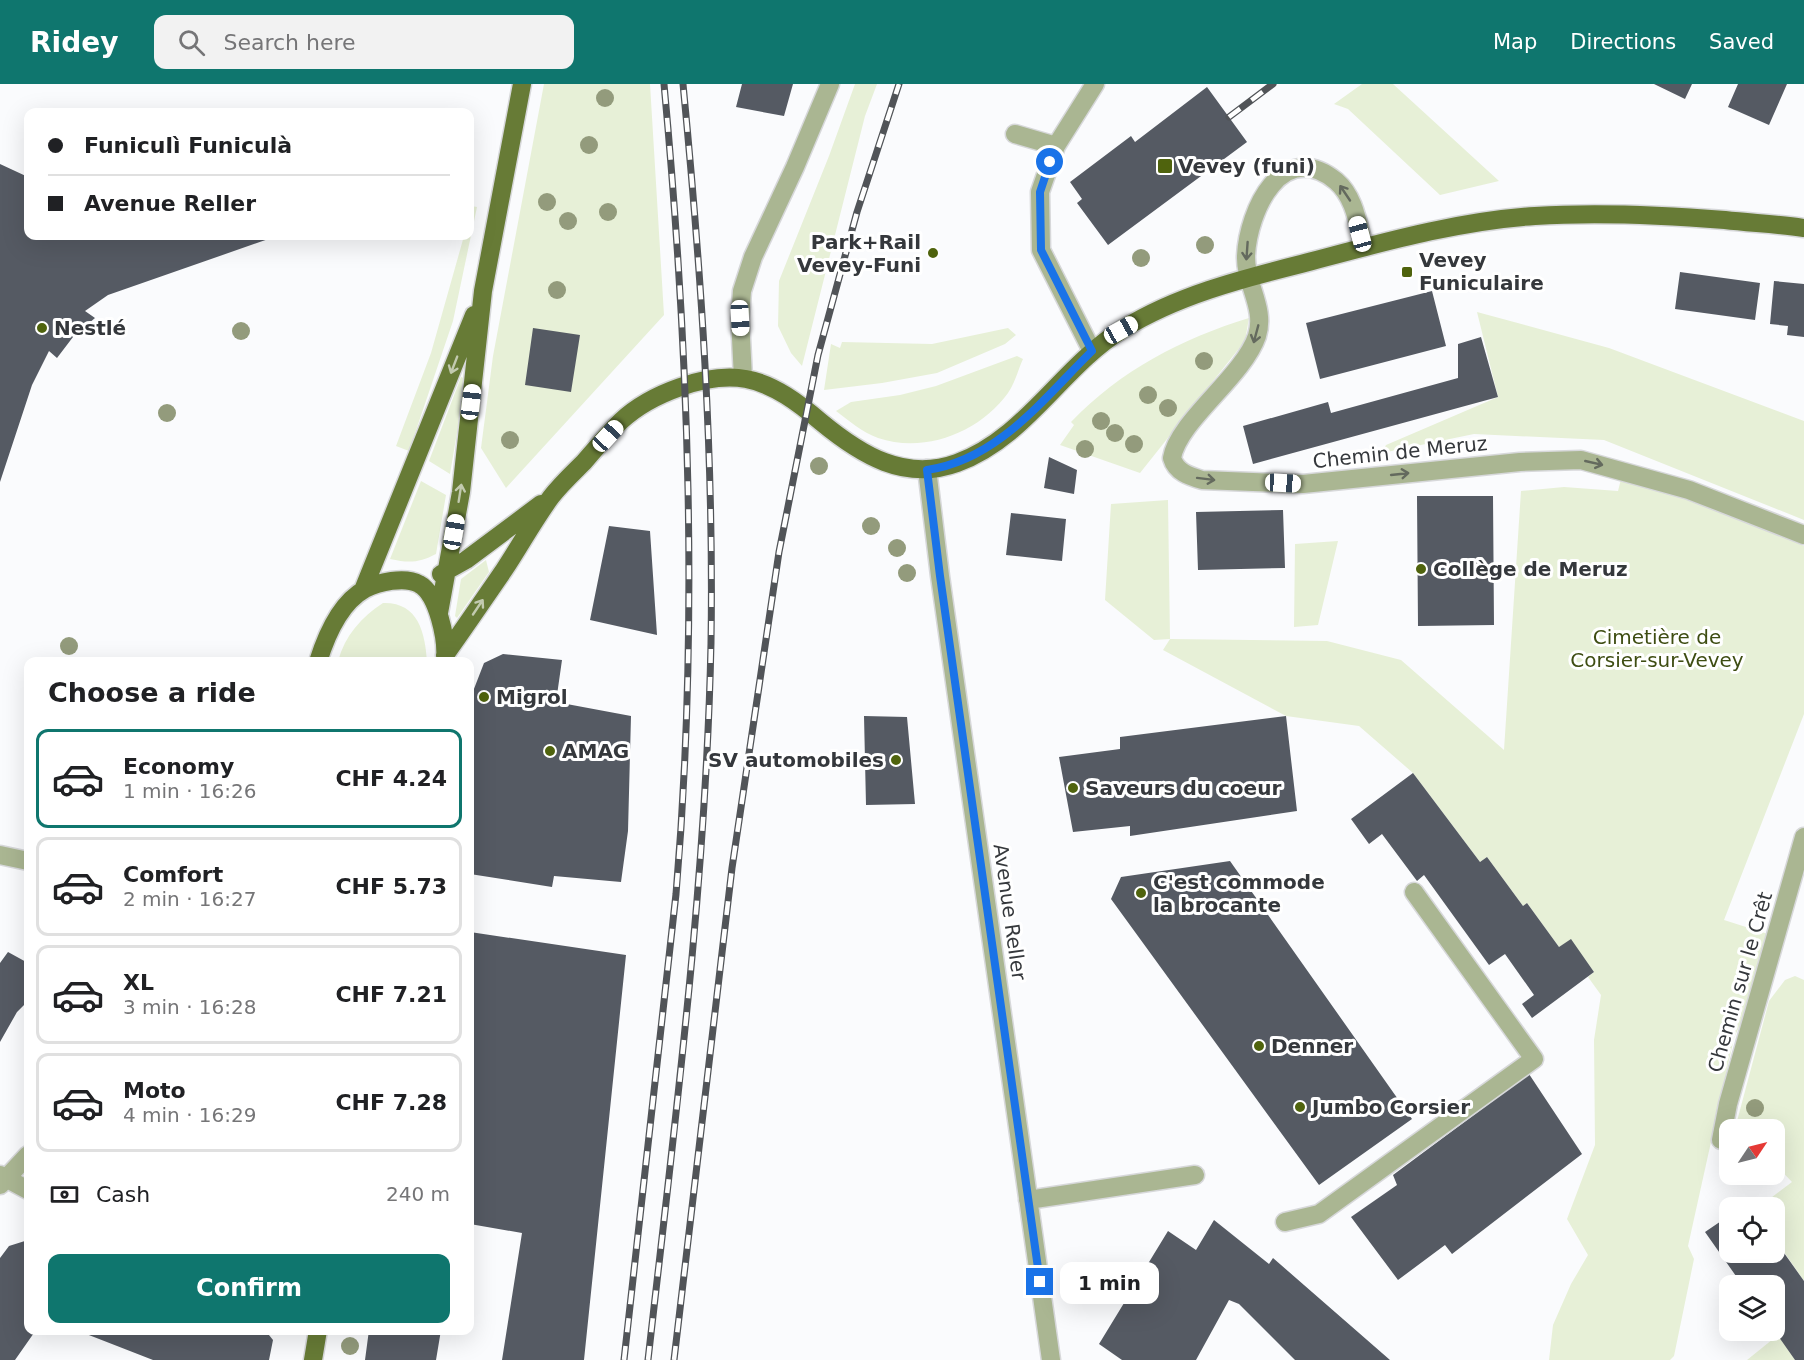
<!DOCTYPE html>
<meta charset="utf-8">
<style>
body{margin:0;font-family:"DejaVu Sans",sans-serif;background:#f2f2f2;color:#202124;height:100vh;display:flex;flex-direction:column;font-size:22px;white-space:nowrap}
*{box-sizing:border-box;margin:0}
p{font-size:20px;color:#757577}
.icon{flex:none;width:33px;height:33px;fill:none;stroke:currentColor;stroke-width:2;stroke-linecap:round;stroke-linejoin:round}
.map{position:relative;flex:1;overflow:hidden}
.sheet{position:absolute;left:24px;top:573px;width:450px;height:678px;display:flex;flex-direction:column;background:#fff;border-radius:12px;box-shadow:0 6px 24px #0002}
.sheet>*{flex:none}
.top-card{position:absolute;left:24px;top:24px;width:450px;height:132px;border-radius:12px;box-shadow:0 6px 24px #0002;display:grid;align-content:center;height:132px;padding:0 24px;background:#fff}
.needle{width:39px;rotate:55deg}
.tools{position:absolute;left:1719px;top:1035px;display:grid;gap:12px}
.tools a{display:grid;place-items:center;width:66px;height:66px;border-radius:12px;background:#fff;box-shadow:0 6px 24px #0002;font-size:30px}
.end{position:absolute;width:27px;height:27px;margin:-14px;border:8px solid #1a73e8;background:#fff;box-shadow:0 0 0 3px #fff}
.from{border-radius:50%}
.bubble{position:absolute;height:42px;border-radius:12px;background:#fff;box-shadow:0 6px 24px #0002;font-size:20px;font-weight:700;line-height:42px;text-align:center}
.car{position:absolute;width:18px;height:36px;margin:-18px -9px;border-radius:8px;box-shadow:0 0 4px 2px #0007;background:linear-gradient(#fff 24%,#345 0 40%,#fff 0 76%,#345 0 86%,#fff 0)}
.top-card b{display:flex;align-items:center;gap:21px;height:57px;font-size:22px}
.top-card b+b{border-top:2px solid #e0e0e0}
.top-card i{width:15px;height:15px;background:#202124}
ul{padding:0;list-style:none}
li{display:flex;align-items:center;gap:18px;height:99px;margin:0 12px 9px;padding:0 12px;border:3px solid #e0e0e0;border-radius:12px}
li div{flex:1}
li b{display:block;font-size:22px}
li em{font-style:normal;font-weight:700}
li.on{border-color:#0f766e}
li>.icon{width:54px;height:54px;stroke-width:1.5}
h2{padding:0 24px;font-size:27px;line-height:72px}
.pay{display:flex;align-items:center;gap:15px;height:66px;padding:0 24px;font-size:22px}
.pay p{margin-inline-start:auto}
.cta{display:flex;gap:12px;margin-top:auto;padding:12px 24px}
.cta a{flex:1;height:69px;border-radius:12px;background:#0f766e;color:#fff;font-size:24px;font-weight:700;line-height:69px;text-align:center}
header{display:flex;align-items:center;gap:36px;box-sizing:border-box;height:84px;padding:0 30px;background:#0f766e;color:#fff}
header strong{font-size:28px}
nav{display:flex;gap:33px;margin-inline-start:auto;font-size:21px}
.search{width:420px;height:54px;background:#f2f2f2;display:flex;align-items:center;gap:15px;box-sizing:border-box;padding:0 21px;border-radius:12px;color:#757577;font-size:22px}
.map>svg:first-child{display:block}
.green{fill:#e7f0d7}
.building{fill:#555a63}
.lines{fill:none;stroke-linecap:round;stroke-linejoin:round}
.minor-casing{stroke:#d7d8da;stroke-width:21}
.major-casing{stroke:#d7d8da;stroke-width:21}
.minor{stroke:#aab692;stroke-width:18}
.major{stroke:#677b36;stroke-width:18}
.rail-casing{stroke:#515458;stroke-width:7}
.rail{stroke:#fff;stroke-width:4.5;stroke-dasharray:14;stroke-linecap:butt}
.tree{fill:#939b7c}
.oneway{stroke:#646a5e}
.oneway2{stroke:#c2caaf}
.route{stroke:#1a73e8;stroke-width:8}
.poi-dot{fill:#4f630d;stroke:#fff;stroke-width:2}
.labels{text-anchor:middle;stroke-width:6;stroke-linejoin:round;paint-order:stroke}
.poi-label{font-size:20px;font-weight:bold;fill:#35383c;stroke:#fff;text-anchor:start}
.street-label{font-size:20px;fill:#35383c;stroke:#fff}
.park-label{font-size:20px;fill:#3e4d12;stroke:#fff}
</style>
<header>
<strong>Ridey</strong>
<div class="search"><svg class="icon" aria-label="search" viewBox="0 0 24 24"><circle cx="10" cy="10" r="6"/><path d="M15 15l6 6"/></svg>Search here</div>
<nav><a>Map</a><a>Directions</a><a>Saved</a></nav>
</header>
<div class="map">
<svg width="1804" height="1276" viewBox="0 0 1804 1276">
<rect width="100%" height="100%" fill="#fafbfd"/>
<!-- green -->
<path class="green" d="M544 0H650L664 231 506 404 481 364 493 272Z
M855 0H877L865 32 802 282 791 269 778 242 779 197 829 72Z
M1362 0H1393L1499 97 1440 111 1348 25 1334 20Z
M471 122 477 123 453 237 409 367 396 362 431 269 464 152H470Z
M1477 228 1609 264 1804 337V436L1604 356 1474 350 1382 369 1386 361 1498 313Z
M1249 234 1245 257 1140 389 1060 361 1074 341 1071 338C1121 286 1181 255 1249 234Z
M1008 244 1016 251 1005 260 937 289 882 299 824 306 831 260 840 264 842 258 932 260Z
M1017 272 1023 275C1018 286 1015 299 1008 309 980 348 925 370 878 354 862 348 849 337 836 327L851 318 900 311 936 302Z
M461 293 466 295 450 390 429 377Z
M1621 395 1708 420 1804 462V630L1724 836 1768 850 1747 926 1734 954 1688 1162 1694 1175 1674 1272 1670 1276H1549L1553 1241 1571 1200 1588 1171 1567 1135 1595 1061 1594 956 1601 911 1588 893 1594 888 1571 856 1559 863 1527 819 1523 822 1487 773 1480 778 1413 689 1359 642 1286 632 1163 566 1170 555 1154 556 1105 516 1111 420 1168 416 1170 555 1327 557 1401 576 1504 666 1521 407 1564 403 1618 407Z
M421 397 446 411 436 470C419 479 409 479 390 475Z
M1338 457 1318 541 1294 543 1295 460Z
M486 476 489 488 457 534 455 532 461 495Z
M383 519C418 518 425 548 427 577H338C345 552 361 533 383 519Z
M1795 892 1804 896V1197L1775 1155 1774 1124 1759 1123 1792 1098 1775 1080 1774 1046 1740 1045 1736 1041 1769 917 1785 896Z
M1778 1251 1795 1276H1747Z"/>
<!-- building -->
<path class="building" d="M742 0H793L784 32 736 23Z
M1654 0H1692L1685 15Z
M1738 0H1787L1769 41 1728 23Z
M1207 3 1247 58 1108 161 1077 119 1082 115 1070 98 1131 52 1135 58Z
M0 80 28 93V152H277L108 211 85 227 95 234 73 253 57 274 49 267 32 301 0 398Z
M1680 188 1760 199 1755 236 1675 225Z
M1774 197 1804 200V253L1787 251 1788 242 1770 240Z
M1432 207 1446 262 1320 295 1306 239Z
M533 244 580 251 571 308 525 301Z
M1481 253 1498 313 1253 380 1243 342 1328 318 1331 329 1458 294V260Z
M1049 373 1077 386 1074 410 1044 404Z
M1417 412H1493L1494 541 1418 542Z
M1283 426 1285 484 1198 486 1196 428Z
M1011 429 1066 435 1062 477 1006 471Z
M609 442 650 447 657 551 590 536Z
M503 570 562 576 556 618 631 632 628 747 621 798 554 792 552 803 470 790 472 610 484 579Z
M864 632 907 633 915 720 866 721Z
M1286 632 1297 727 1130 752V742L1073 748 1059 673 1120 665V653Z
M1413 689 1480 778 1487 773 1523 822 1527 819 1559 863 1571 855 1594 888 1532 934 1522 920 1534 911 1505 870 1489 881 1424 791 1417 797 1382 750 1369 760 1351 735Z
M1230 777 1412 1035 1319 1101 1111 815 1121 793Z
M470 848 626 871 584 1276H502L522 1149 470 1140Z
M8 868 28 879V917L17 928 0 958V879Z
M1529 990 1582 1070 1452 1170 1445 1161 1398 1196 1351 1133 1397 1101 1393 1091Z
M1730 1131V1168H1774V1155L1804 1197V1276H1795L1774 1246V1202H1743L1705 1148Z
M1214 1136 1269 1180 1273 1174 1390 1276H1295L1239 1220 1229 1216 1196 1276H1122L1099 1260 1168 1147 1196 1166Z
M28 1156V1246H36L15 1276H0V1174L9 1162Z
M76 1246H265L273 1256 269 1276H153Z
M369 1246H441L436 1276H365Z"/>
<g class="lines">
<!-- minor casing -->
<g class="minor-casing">
<path id="minor" d="M1015 50 1056 62
M1364 163C1358 141 1355 113 1336 97 1282 53 1248 127 1246 172 1245 200 1266 224 1257 252 1243 293 1178 337 1172 374 1176 388 1189 392 1202 396L1303 400 1520 378 1581 376 1689 406 1804 451
M1092 267 1041 166 1040 108 1056 62 1095 0
M743 294 740 234 742 207 753 173 795 83 830 0
M927 385 940 492 1051 1276
M0 771 28 777
M1721 1056 1728 1020 1804 753
M0 1091 28 1106
M0 1101 28 1071
M1028 1116 1195 1091
M1285 1138 1319 1130 1534 975 1414 808"/>
</g>
<!-- major casing -->
<g class="major-casing">
<path id="major" d="M441 490 466 476 541 420
M363 506 474 231
M439 529 461 408 483 207 522 0
M445 571C465 543 484 515 504 486 520 462 534 436 551 413 561 400 573 389 584 378 596 364 608 350 621 337 650 310 707 288 746 295 774 300 800 320 821 338 861 371 905 398 957 379 1026 354 1062 282 1123 245 1176 212 1241 195 1301 180 1377 160 1456 137 1535 132 1598 128 1662 131 1725 136 1751 139 1778 140 1804 144
M318 578C326 552 340 519 365 505 378 498 405 492 419 500 438 510 447 556 445 576
M313 1276 318 1246"/>
</g>
<!-- minor -->
<use href="#minor" class="minor"/>
<!-- major -->
<use href="#major" class="major"/>
<!-- rail casing -->
<g class="rail-casing">
<path id="rail" d="M1229 33 1273 0
M624 1276 676 810C699 540 689 270 664 0
M648 1276C675 1037 706 799 711 559 714 372 701 186 683 0
M674 1276 732 784 779 468 818 271 857 128 899 0"/>
</g>
<!-- rail -->
<use href="#rail" class="rail"/>
</g>
<!-- trees -->
<g class="tree">
<circle cx="605" cy="14" r="9"/>
<circle cx="589" cy="61" r="9"/>
<circle cx="547" cy="118" r="9"/>
<circle cx="608" cy="128" r="9"/>
<circle cx="568" cy="137" r="9"/>
<circle cx="1205" cy="161" r="9"/>
<circle cx="1141" cy="174" r="9"/>
<circle cx="557" cy="206" r="9"/>
<circle cx="241" cy="247" r="9"/>
<circle cx="1204" cy="277" r="9"/>
<circle cx="1148" cy="311" r="9"/>
<circle cx="1168" cy="324" r="9"/>
<circle cx="167" cy="329" r="9"/>
<circle cx="1101" cy="337" r="9"/>
<circle cx="1115" cy="349" r="9"/>
<circle cx="510" cy="356" r="9"/>
<circle cx="1134" cy="360" r="9"/>
<circle cx="1085" cy="365" r="9"/>
<circle cx="819" cy="382" r="9"/>
<circle cx="871" cy="442" r="9"/>
<circle cx="897" cy="464" r="9"/>
<circle cx="907" cy="489" r="9"/>
<circle cx="69" cy="562" r="9"/>
<circle cx="1755" cy="1024" r="9"/>
<circle cx="350" cy="1262" r="9"/>
</g>
<!-- one-way arrows -->
<defs><path id="oneway-shaft" d="M-6 0H5M1.5-3L5.5 0L1.5 3" fill="none" stroke-width="1.6" stroke-linecap="round" stroke-linejoin="round" transform="scale(1.5)"/></defs>
<g class="oneway">
<use href="#oneway-shaft" transform="translate(1345 109) rotate(-124)"/>
<use href="#oneway-shaft" transform="translate(1247 167) rotate(94)"/>
<use href="#oneway-shaft" transform="translate(1256 250) rotate(105)"/>
<use href="#oneway-shaft" transform="translate(1594 379) rotate(13)"/>
<use href="#oneway-shaft" transform="translate(1400 390) rotate(-6)"/>
<use href="#oneway-shaft" transform="translate(1206 395) rotate(7)"/>
</g>
<g class="oneway2">
<use href="#oneway-shaft" transform="translate(454 281) rotate(111)"/>
<use href="#oneway-shaft" transform="translate(460 409) rotate(-81)"/>
<use href="#oneway-shaft" transform="translate(478 523) rotate(-56)"/>
</g>
<g class="lines">
<!-- route -->
<path class="route" d="M1040 1198 940 492 927 386C998 376 1044 314 1092 267L1041 166 1040 108 1050 78"/>
</g>
<!-- markers -->
<g class="poi-dot">
<rect x="1157" y="74" width="16" height="16" rx="3"/>
<circle cx="933" cy="169" r="6"/>
<rect x="1401" y="182" width="12" height="12" rx="3"/>
<circle cx="42" cy="244" r="6"/>
<circle cx="1421" cy="485" r="6"/>
<circle cx="484" cy="613" r="6"/>
<circle cx="550" cy="667" r="6"/>
<circle cx="896" cy="676" r="6"/>
<circle cx="1073" cy="704" r="6"/>
<circle cx="1141" cy="809" r="6"/>
<circle cx="1259" cy="962" r="6"/>
<circle cx="1300" cy="1023" r="6"/>
</g>
<g class="labels">
<!-- poi labels -->
<g class="poi-label">
<text x="1178" y="89">Vevey (funi)</text>
<text x="921" y="165" text-anchor="end">Park+Rail<tspan x="921" dy="23">Vevey-Funi</tspan></text>
<text x="1419" y="183">Vevey<tspan x="1419" dy="23">Funiculaire</tspan></text>
<text x="54" y="251">Nestlé</text>
<text x="1433" y="492">Collège de Meruz</text>
<text x="496" y="620">Migrol</text>
<text x="562" y="674">AMAG</text>
<text x="884" y="683" text-anchor="end">SV automobiles</text>
<text x="1085" y="711">Saveurs du coeur</text>
<text x="1153" y="805">C'est commode<tspan x="1153" dy="23">la brocante</tspan></text>
<text x="1271" y="969">Denner</text>
<text x="1312" y="1030">Jumbo Corsier</text>
</g>
<!-- street labels -->
<g class="street-label">
<text transform="translate(1400 368) rotate(-6)" y="7">Chemin de Meruz</text>
<text transform="translate(1010 828) rotate(82)" y="7">Avenue Reller</text>
<text transform="translate(1740 898) rotate(-74)" y="7">Chemin sur le Crêt</text>
</g>
<!-- park labels -->
<g class="park-label">
<text x="1657" y="560">Cimetière de<tspan x="1657" dy="23">Corsier-sur-Vevey</tspan></text>
</g>
</g>
</svg>
<div class="tools">
<a><svg class="needle" viewBox="-14 -14 28 28"><path d="M0-13l5 13h-10z" fill="#e53935"/><path d="M0 13l5-13h-10z" fill="#757577"/></svg></a>
<a><svg class="icon" aria-label="locate" viewBox="0 0 24 24"><circle cx="12" cy="12" r="6"/><path d="M12 2v4M12 18v4M2 12h4M18 12h4"/></svg></a>
<a><svg class="icon" aria-label="layers" viewBox="0 0 24 24"><path d="M12 4l9 5-9 5-9-5zM3 14l9 5 9-5"/></svg></a>
</div>
<i class="end from" style="left:1050px;top:78px"></i>
<i class="end" style="left:1040px;top:1198px"></i>
<div class="bubble" style="left:1060px;top:1178px;width:99px">1 min</div>
<i class="car" style="left:1360px;top:150px;rotate:345deg"></i>
<i class="car" style="left:740px;top:234px;rotate:177deg"></i>
<i class="car" style="left:1121px;top:246px;rotate:61deg"></i>
<i class="car" style="left:471px;top:318px;rotate:7deg"></i>
<i class="car" style="left:608px;top:352px;rotate:43deg"></i>
<i class="car" style="left:1283px;top:399px;rotate:93deg"></i>
<i class="car" style="left:454px;top:448px;rotate:10deg"></i>
<div class="top-card">
<b><i class="from"></i>Funiculì Funiculà</b>
<b><i></i>Avenue Reller</b>
</div>
<section class="sheet">
<h2>Choose a ride</h2>
<ul>
<li class="on"><svg class="icon" aria-label="car" viewBox="0 0 24 24"><path d="M5 17H2v-5l4-1 3-4h7l3 4 3 1v5h-3M9 17h6M6 11h13"/><circle cx="7" cy="17" r="2"/><circle cx="17" cy="17" r="2"/></svg><div><b>Economy</b><p>1 min · 16:26</p></div><em>CHF 4.24</em></li>
<li><svg class="icon" aria-label="car" viewBox="0 0 24 24"><path d="M5 17H2v-5l4-1 3-4h7l3 4 3 1v5h-3M9 17h6M6 11h13"/><circle cx="7" cy="17" r="2"/><circle cx="17" cy="17" r="2"/></svg><div><b>Comfort</b><p>2 min · 16:27</p></div><em>CHF 5.73</em></li>
<li><svg class="icon" aria-label="car" viewBox="0 0 24 24"><path d="M5 17H2v-5l4-1 3-4h7l3 4 3 1v5h-3M9 17h6M6 11h13"/><circle cx="7" cy="17" r="2"/><circle cx="17" cy="17" r="2"/></svg><div><b>XL</b><p>3 min · 16:28</p></div><em>CHF 7.21</em></li>
<li><svg class="icon" aria-label="car" viewBox="0 0 24 24"><path d="M5 17H2v-5l4-1 3-4h7l3 4 3 1v5h-3M9 17h6M6 11h13"/><circle cx="7" cy="17" r="2"/><circle cx="17" cy="17" r="2"/></svg><div><b>Moto</b><p>4 min · 16:29</p></div><em>CHF 7.28</em></li>
</ul>
<div class="pay"><svg class="icon" aria-label="cash" viewBox="0 0 24 24"><path d="M3 7h18v10H3z"/><circle cx="12" cy="12" r="2"/></svg>Cash<p>240 m</p></div>
<div class="cta"><a>Confirm</a></div>
</section>
</div>
